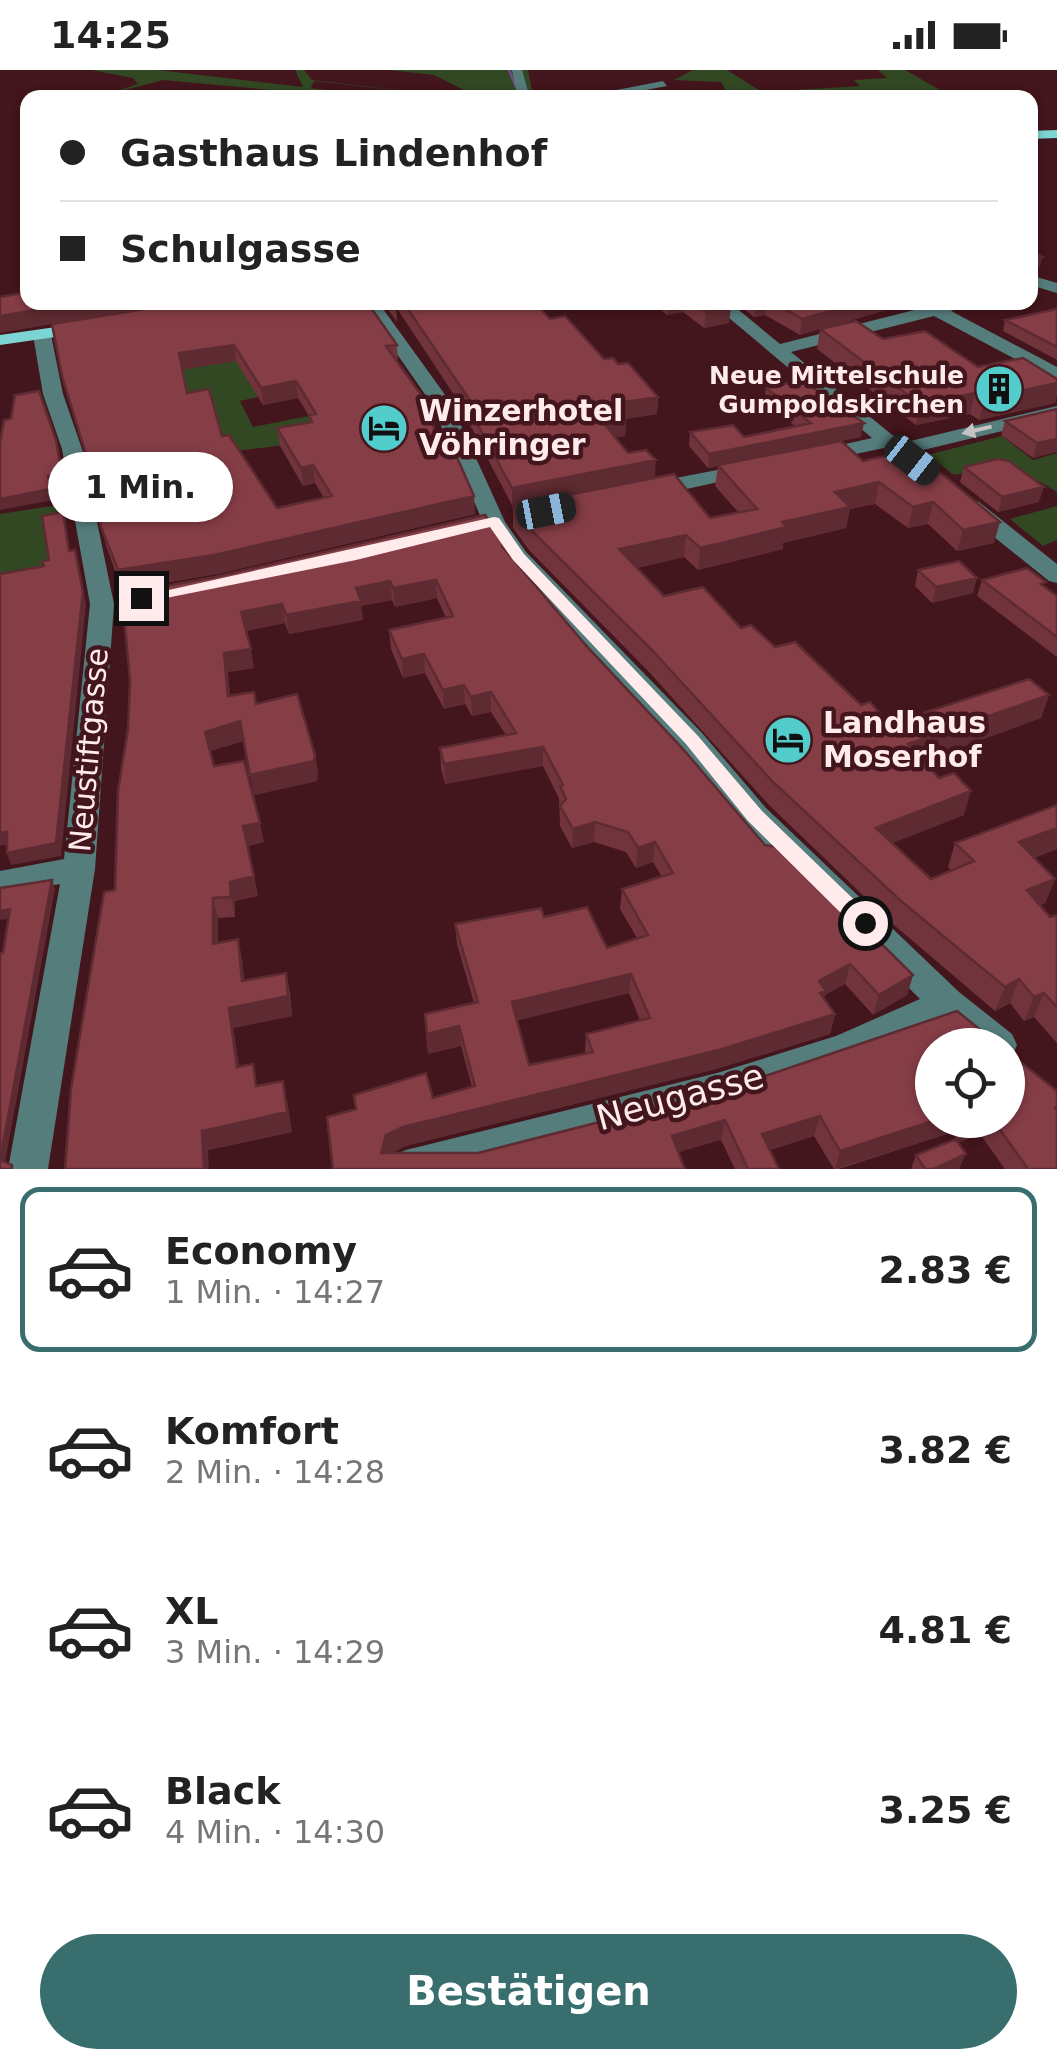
<!DOCTYPE html>
<html lang="de">
<meta charset="utf-8">
<style>
body{margin:0;font-family:"DejaVu Sans",sans-serif;background:#f2f2f2;color:#222;height:100vh;display:flex;flex-direction:column;font-size:38px;white-space:nowrap}
*{box-sizing:border-box;margin:0}
p{font-size:32px;color:#767676}
.icon{flex:none;width:55px;height:55px;fill:none;stroke:currentColor;stroke-width:2;stroke-linecap:round;stroke-linejoin:round}
.map{position:relative;height:1099px;overflow:hidden}
.panel{display:flex;flex-direction:column;background:#fff;flex:1}
.panel>*{flex:none}
.top-card{position:absolute;left:20px;top:20px;width:1018px;height:220px;border-radius:20px;box-shadow:0 2px 8px #0004;display:grid;align-content:center;height:220px;padding:0 40px;background:#fff}
.controls{position:absolute;left:915px;top:958px;display:grid;gap:20px}
.controls a{display:grid;place-items:center;width:110px;height:110px;border-radius:50%;background:#fff;box-shadow:0 2px 8px #0004;font-size:50px}
.end{position:absolute;width:45px;height:45px;margin:-22px;border:12px solid #ffebec;background:#111;box-shadow:0 0 0 5px #111}
.from{border-radius:50%}
.bubble{position:absolute;height:70px;border-radius:35px;background:#fff;box-shadow:0 2px 8px #0004;font-size:32px;font-weight:700;line-height:70px;text-align:center}
.car{position:absolute;width:30px;height:60px;margin:-30px -15px;border-radius:12px;box-shadow:0 0 8px 2px #0007;background:linear-gradient(#222 24%,#8ab4d8 0 40%,#222 0 76%,#8ab4d8 0 86%,#222 0)}
.top-card b{display:flex;align-items:center;gap:35px;height:95px;font-size:38px}
.top-card b+b{border-top:2px solid #e0e0e0}
.top-card i{width:25px;height:25px;background:#222}
ul{padding:18px 0 0;list-style:none}
li{display:flex;align-items:center;gap:30px;height:165px;margin:0 20px 15px;padding:0 20px;border:5px solid transparent;border-radius:20px}
li div{flex:1}
li b{display:block;font-size:38px}
li em{font-style:normal;font-weight:700}
li.active{border-color:#386f6e}
li>.icon{width:90px;height:90px;stroke-width:1.5}
.primary-button{display:flex;gap:20px;margin-top:auto;padding:20px 40px}
.primary-button a{flex:1;height:115px;border-radius:60px;background:#386f6e;color:#fff;font-size:40px;font-weight:700;line-height:115px;text-align:center}
.status{display:flex;justify-content:space-between;align-items:center;height:70px;padding:0 50px;background:#fff;direction:ltr}
.status svg{height:28px;fill:currentColor}
.map>svg:first-child{display:block}
.green{fill:#324823}
.lines{fill:none;stroke-linecap:round;stroke-linejoin:round}
.stream{stroke:#744d87;stroke-width:2.5}
.minor{fill:#557d7c;fill-rule:evenodd}
.major{fill:#7dd5d3;fill-rule:evenodd}
.wall{fill:#72343c;fill-rule:evenodd}
.shaded-wall{fill:#5d2b31}
.building{fill:#853d46;stroke:#5d2b31;stroke-width:2.5;fill-rule:evenodd}
.oneway{fill:#c4c4c5}
.route{fill:#ffebec}
.labels{text-anchor:middle;stroke-width:9;stroke-linejoin:round;paint-order:stroke}
.far-poi-label{font-size:25px;font-weight:bold;fill:#ffebec;stroke:#43151c;text-anchor:end}
.poi-label{font-size:30px;font-weight:bold;fill:#ffebec;stroke:#43151c;text-anchor:start}
.street-label{font-size:30px;fill:#ffebec;stroke:#43151c}
.near-street-label{font-size:35px;fill:#ffebec;stroke:#43151c}
</style>
<div class="status"><b>14:25</b><svg viewBox="0 0 49 12"><path d="M0 12V9h3v3zM5 12V6h3v6zM10 12V3h3v9zM15 12V0h3v12zM26 1h20v11H26zM47 4h2v5h-2z"/></svg></div>
<div class="map">
<svg width="1057" height="1099" viewBox="0 0 1057 1099">
<rect width="100%" height="100%" fill="#43151c"/>
<!-- green -->
<path class="green" d="M91 0H158L303 17 295 0H304L312 10 455 27 314 11 311 18 386 27H301L304 23 163 10 98 27 138 14 133 8Z
M389 0H528L533 27H478L434 5Z
M693 0H727L762 22 860 16 854 10 887 8 878 0H905L940 20 697 27 691 25 727 23 721 12 674 10Z
M244 290 246 307 251 315 307 304 299 318 240 331 253 357 309 346 314 354 285 375 235 381 118 360 217 343 214 336 183 335 153 298Z
M1002 366 1033 390 1057 383V422L1039 411 1027 415 998 396 954 405 927 385Z
M64 434 66 453 46 458 51 495 0 516V444Z
M1057 436V470L1043 476 1010 449Z"/>
<g class="lines">
<!-- stream -->
<path class="stream" d="M509 0 516 17"/>
<!-- minor -->
<path class="minor" d="M512 0H522L530 28H518Z
M663 11 667 16 604 28H575Z
M28 112V127L21 123V116Z
M1030 205 1057 213V223L1030 215Z
M361 232H378L451 333 505 452 526 482 702 663 766 738 959 922 1012 964 1017 975 1012 986 1008 988V975H973L944 951 856 991 717 1037 478 1099H386L392 1086 406 1080 717 1003 836 966 920 929 744 754 682 677 510 492 483 452 431 333Z
M710 232H729L780 274 946 232H976L951 241 1057 297V311L934 246 791 282 902 373 1057 336V348L898 386 884 378 817 392 810 390 807 386 810 382 872 368Z
M42 260 51 265 63 324 82 379 114 534 95 799 48 1099H8L60 814 0 825V801L64 789 90 534 62 379 43 324 33 265Z
M748 394 755 396 759 400 755 404 650 427 639 420 650 413Z
M971 430 979 432 1057 494V513L1049 511 963 442 960 437 963 432Z"/>
<!-- major -->
<path class="major" d="M1057 60V68L1030 69V61Z
M84 253 90 254V262L0 275V265Z"/>
</g>
<!-- wall -->
<path class="wall" d="M28 232H180L110 245 397 275 398 292 438 369 475 444 217 504 122 520 106 476 90 400 67 323 52 254ZM236 291 263 335 298 328 309 346 310 353 277 358 280 376 303 416 315 413 324 428 277 438 187 323 182 299Z
M383 232H534L550 249 604 289 618 294 658 327 657 344 626 349 625 366 616 367 628 383 655 408 710 448 738 442 715 416 718 396 708 398 689 376 690 362 744 367 796 357 764 331 766 318 861 367 809 377 863 391 910 380 994 473 957 481 928 454 908 458 875 434 850 439 846 458 783 473V479L698 500 684 487 637 498 664 526 741 558 775 577 889 654 1049 625 1041 648 923 691 964 745 892 773 931 809 951 800 948 797 955 773 1057 779 1034 788 1055 809 1045 833 1040 835 1050 847 1057 845V973L1034 947 1024 951 1010 933 995 941 894 855 769 735 650 603 529 480 513 458V437L467 350 466 343 396 237 397 252Z
M652 232H726L729 253 704 258 683 242 667 245Z
M736 232H913L822 259 883 269 978 297 1057 309V325L1055 333 979 350 970 344 916 355 817 279 820 259 800 265 765 245 754 247Z
M1057 239V290L1003 261 1005 250Z
M1057 339 1033 388 1001 365 1005 351Z
M964 397 1039 432 998 442 960 412Z
M505 479 589 579 765 775 913 905 907 925 873 945 845 914 825 925 824 929 835 944 830 964 716 999 405 1076 392 1083H478L721 1021 932 1050H1008L1057 1099H1005L980 1064 958 1073 959 1099H911L916 1085 956 1069 953 1062 839 1099H834L814 1066 770 1080 779 1099H735L721 1070 333 1099 433 1028 472 1017 461 976 428 984 426 964 474 933 457 874 455 854 544 847 607 878 637 868 620 839 622 819 662 807 653 792 636 798 626 782 594 772 572 778 560 756 559 728 543 696 445 714 441 698 440 678 506 665 491 642 472 646 465 634 444 639 425 603 403 608 391 579 389 560 446 548 437 528 395 537 392 530 361 536 363 550 289 564 285 553 246 561 254 598 228 602 230 625 256 634 315 685 318 704 317 711 254 725 244 671 210 681 214 696 264 772 248 776 258 826 235 831V847L218 848V873L242 889 244 910 286 903 290 923 292 946 233 958 239 997 258 1016 287 1030 292 1062 208 1080 115 820 128 659 130 610 122 524ZM629 923 640 950 586 964 585 984 529 995 517 950Z
M918 500 973 523 932 533 915 516Z
M982 510 1044 517 1057 526V587L977 526Z"/>
<!-- shaded-wall -->
<path class="shaded-wall" d="M1042 187 1040 197 1030 200V190Z
M82 232H180L0 263V246Z
M668 232H684L683 242 667 245Z
M756 232H767L765 245 754 247Z
M861 232H913L800 265 802 249Z
M731 237 729 253 704 258 706 242Z
M234 275 236 291 182 300 179 283Z
M296 311 298 328 263 335 261 318Z
M1057 313V325L1055 333 979 350 985 329Z
M975 323 970 344 916 355 920 334Z
M658 327 657 344 626 349 625 366 602 370 603 352 618 333Z
M864 353 861 367 708 398 709 384Z
M1057 369V382L1033 388 1037 373Z
M56 370 65 414 51 417 53 430 0 440V429L48 406Z
M656 390 655 408 512 437V418Z
M313 395 315 413 303 416 301 398Z
M879 412 875 434 850 439 846 458 783 473V479L698 500 700 478 782 452 835 422Z
M1044 417 1039 432 998 442 1002 427Z
M474 426 475 444 217 504 122 520 118 500Z
M933 432 928 454 908 458 913 437Z
M1000 452 994 473 957 481 963 460Z
M686 465 684 487 618 502 619 479Z
M75 480 86 534 61 786 11 795 7 783Z
M977 508 973 523 932 533 936 517Z
M436 510 437 528 395 537 393 518Z
M390 511 392 530 361 536 363 550 289 564 286 545 356 518Z
M282 534 285 553 244 561 241 542Z
M251 579 254 598 228 602 231 645 228 626 224 583Z
M424 584 425 603 403 608 402 589Z
M464 615 465 634 444 639 443 620Z
M491 622V642L472 646 471 627Z
M1049 625 1041 648 902 698 908 674Z
M240 651 244 671 210 681 205 662Z
M543 677V696L445 714 444 694Z
M315 685 318 704 317 711 254 725 250 705Z
M971 721 964 745 870 782 876 758Z
M595 752 594 772 572 778 573 759Z
M260 753 264 772 247 776 243 756Z
M1057 758V779L1010 796 1019 772Z
M7 762 12 774 0 776V763Z
M655 772 653 792 636 798 638 778Z
M254 806 258 826 235 831V847L231 827 230 812Z
M1055 809 1045 833 1018 844 1027 820Z
M52 810 55 819 4 1098 0 1090Z
M213 828 218 848V894L213 874Z
M10 839 13 848 0 850V841Z
M238 869 242 889 247 931 242 911Z
M850 894 845 914 825 925 821 940 819 911Z
M286 903 292 946 233 958 242 1017 237 997 229 938Z
M631 904 629 923 512 952V932Z
M913 905 907 925 873 945 879 925Z
M1019 909 1010 933 995 941 1005 917Z
M1044 923 1034 947 1024 951 1034 927Z
M835 944 830 964 716 999 405 1076 389 1084 381 1083 386 1065 403 1057Z
M459 956 461 976 428 984 427 964Z
M283 1011 292 1062 208 1080 209 1099H204L202 1061Z
M820 1046 814 1066 758 1083 762 1064Z
M725 1050 721 1070 669 1085 672 1066Z
M936 1050H957L953 1062 835 1099 840 1081Z
M974 1050H986L980 1064 957 1073 965 1054Z
M966 1084 959 1099H934Z"/>
<!-- building -->
<path class="building" d="M1030 180 1042 187 1030 190Z
M28 222V232H82L0 246V227Z
M188 232H367L397 275 386 276 422 326 438 369 448 386 456 385 474 426 214 485 118 500 101 457 88 391 62 306 52 254ZM234 275 261 318 296 311 316 344 309 345 312 352 277 358 301 398 313 395 332 426 277 438 229 365 222 366 209 319 187 323 179 283Z
M403 232H534L550 249 565 246 604 289 613 288 618 294 628 293 658 327 618 333 626 348 603 352 628 383 646 380 656 390 512 418 466 333 471 332Z
M693 232H726L731 237 706 242Z
M774 232H861L802 249Z
M1057 239V277L1005 250Z
M856 251 883 269 925 261 978 297 1023 288 1057 309V313L985 329 975 323 920 334 820 259Z
M802 310 864 353 709 384 690 362 733 355 744 367 811 353 766 318Z
M39 321 56 370 62 404 48 406 50 419 0 429V374L4 350 11 349 15 325Z
M1057 339V369L1037 373 1005 351Z
M841 371 863 391 910 380 935 398 1000 452 963 460 933 432 913 437 879 412 835 422 850 437 782 452 786 457 726 472 700 478 686 465 619 479 664 526 703 517 741 558 751 555 775 577 795 572 861 635 870 632 889 654 1029 609 1049 625 908 674 939 708 954 703 971 721 876 758 931 809 974 791 955 773 1057 735V758L1019 772 1055 809 1027 820 1050 847 1057 845V937L1044 923 1034 927 1019 909 1005 917 901 831 773 712 652 580 529 458 513 436 674 404 710 448 757 439 718 395Z
M997 389 1009 391 1044 417 1002 427 964 397Z
M63 442 69 481 75 480 83 522 56 773 7 783V762L0 763V504L44 496 42 491 49 490 42 446Z
M485 445 505 473 502 476 589 579 683 679 765 775 777 777 803 800 806 799 913 905 879 925 850 894 819 911 826 921 820 923 835 944 719 980 403 1057 386 1065 381 1083H478L721 1021 957 941 999 975H932V1050H936L840 1081 820 1046 762 1064 779 1099H748L725 1050 672 1066 685 1099H333L327 1047 356 1039 354 1025 426 1003 433 1028 475 1016 459 956 427 964 425 944 478 932 455 854 541 838 544 847 587 837 607 878 648 865 622 819 673 803 655 772 638 778 628 762 595 752 573 759 560 736 566 729 560 716 563 715 543 677 444 694 440 678 516 663 491 622 471 627 464 615 443 620 424 584 402 589 389 560 453 546 436 510 393 518 390 511 356 518 361 531 286 545 282 534 241 542 251 579 224 583 228 626 254 622 256 634 297 624 315 685 314 691 250 705 240 651 205 662 214 696 244 691 260 753 243 756 254 806 230 812 231 827 213 828V874L238 869 242 911 286 903 288 926 229 938 237 997 253 994 256 1016 283 1011 287 1042 202 1061 204 1099H65L71 1019 104 822 115 820 118 721 128 659 130 610 122 524 215 507ZM631 904 650 948 586 964 593 982 529 995 512 932Z
M959 491 977 508 936 517 918 500Z
M1027 498 1046 512 1041 514 1057 526V567L982 510Z
M52 810 0 1090 12 1095V1099H0V883H3L10 839 0 841V818Z
M1008 982 1057 1021V1037L1055 1038 1057 1040V1099H1028L993 1050H1008Z
M956 1069 966 1084 934 1099H925L916 1085Z"/>
<!-- one-way arrows -->
<defs><path id="oneway-solid" d="M-6-.8H1V-3.2L6.5 0L1 3.2V.8H-6Z" transform="scale(2.5)"/></defs>
<use class="oneway" href="#oneway-solid" transform="translate(977 360) rotate(167)"/>
<!-- route -->
<path class="route" d="M494 447 499 448 524 484 698 666 762 741 872 847 875 853 872 859H857L748 751 686 674 513 490 490 457 356 490 141 533 133 528Z"/>
<!-- icons -->
<defs>
<g id="building-disc" transform="scale(2.5)"><circle r="9.5" fill="#53cdcb" stroke="#43151c"/><path d="M-4-6H4V6H1V3H-1V6H-4ZM-2.5-4.3h1.7v1.8h-1.7ZM.8-4.3h1.7v1.8H.8ZM-2.5-1h1.7V.8h-1.7ZM.8-1h1.7V.8H.8Z" fill="#111"/></g>
<g id="hotel-disc" transform="scale(2.5)"><circle r="9.5" fill="#53cdcb" stroke="#43151c"/><path d="M-6-4.5h1.5V1H6V5H4.5V3h-9V5H-6ZM-4 0a1.8 1.8 0 1 1 3.6 0ZM.5 0V-2.5h3Q6-2.5 6 0Z" fill="#111"/></g>
</defs>
<g fill-rule="evenodd">
<use href="#building-disc" x="999" y="319"/>
<use href="#hotel-disc" x="384" y="358"/>
<use href="#hotel-disc" x="788" y="670"/>
</g>
<g class="labels">
<!-- far-poi labels -->
<g class="far-poi-label">
<text x="964" y="314">Neue Mittelschule<tspan x="964" dy="29">Gumpoldskirchen</tspan></text>
</g>
<!-- poi labels -->
<g class="poi-label">
<text x="419" y="351">Winzerhotel<tspan x="419" dy="34">Vöhringer</tspan></text>
<text x="823" y="663">Landhaus<tspan x="823" dy="34">Moserhof</tspan></text>
</g>
<!-- street labels -->
<g class="street-label">
<text transform="translate(89 680) rotate(-85)" y="10">Neustiftgasse</text>
</g>
<!-- near-street labels -->
<g class="near-street-label">
<text transform="translate(680 1027) rotate(-15)" y="12">Neugasse</text>
</g>
</g>
</svg>
<div class="controls">
<a><svg class="icon" aria-label="locate" viewBox="0 0 24 24"><circle cx="12" cy="12" r="6"/><path d="M12 2v4M12 18v4M2 12h4M18 12h4"/></svg></a>
</div>
<i class="end from" style="left:865px;top:853px"></i>
<i class="end" style="left:141px;top:528px"></i>
<div class="bubble" style="left:48px;top:382px;width:185px">1 Min.</div>
<i class="car" style="left:912px;top:390px;rotate:128deg"></i>
<i class="car" style="left:546px;top:441px;rotate:79deg"></i>
<div class="top-card">
<b><i class="from"></i>Gasthaus Lindenhof</b>
<b><i></i>Schulgasse</b>
</div>
</div>
<section class="panel">
<ul>
<li class="active"><svg class="icon" aria-label="car" viewBox="0 0 24 24"><path d="M5 17H2v-5l4-1 3-4h7l3 4 3 1v5h-3M9 17h6M6 11h13"/><circle cx="7" cy="17" r="2"/><circle cx="17" cy="17" r="2"/></svg><div><b>Economy</b><p>1 Min. · 14:27</p></div><em>2.83 €</em></li>
<li><svg class="icon" aria-label="car" viewBox="0 0 24 24"><path d="M5 17H2v-5l4-1 3-4h7l3 4 3 1v5h-3M9 17h6M6 11h13"/><circle cx="7" cy="17" r="2"/><circle cx="17" cy="17" r="2"/></svg><div><b>Komfort</b><p>2 Min. · 14:28</p></div><em>3.82 €</em></li>
<li><svg class="icon" aria-label="car" viewBox="0 0 24 24"><path d="M5 17H2v-5l4-1 3-4h7l3 4 3 1v5h-3M9 17h6M6 11h13"/><circle cx="7" cy="17" r="2"/><circle cx="17" cy="17" r="2"/></svg><div><b>XL</b><p>3 Min. · 14:29</p></div><em>4.81 €</em></li>
<li><svg class="icon" aria-label="car" viewBox="0 0 24 24"><path d="M5 17H2v-5l4-1 3-4h7l3 4 3 1v5h-3M9 17h6M6 11h13"/><circle cx="7" cy="17" r="2"/><circle cx="17" cy="17" r="2"/></svg><div><b>Black</b><p>4 Min. · 14:30</p></div><em>3.25 €</em></li>
</ul>
<div class="primary-button"><a>Bestätigen</a></div>
</section>
